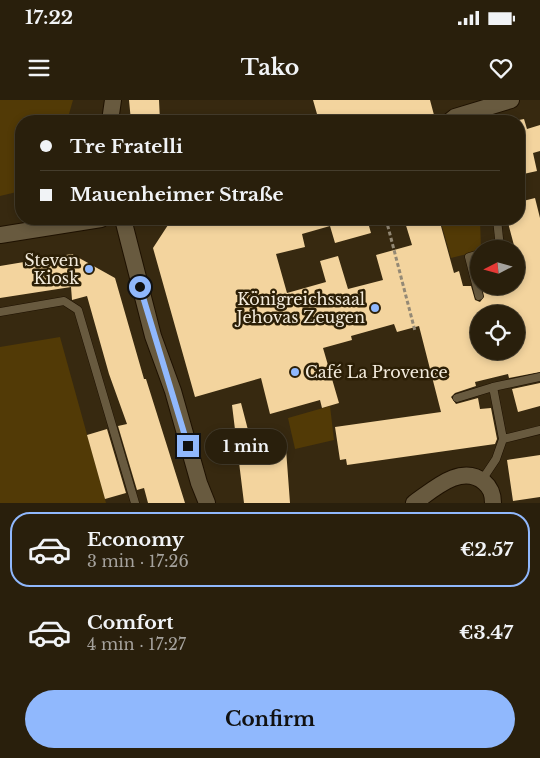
<!DOCTYPE html>
<meta charset="utf-8">
<style>
body{margin:0;font-family:"Libre Baskerville",serif;background:#312715;color:#f1f3f6;height:100vh;display:flex;flex-direction:column;font-size:19px;white-space:nowrap}
*{box-sizing:border-box;margin:0}
p{font-size:16px;color:#a5a29d}
.icon{flex:none;width:28px;height:28px;fill:none;stroke:currentColor;stroke-width:2;stroke-linecap:round;stroke-linejoin:round}
.map{position:relative;height:403px;overflow:hidden}
.panel{display:flex;flex-direction:column;background:#291f0c;flex:1}
.panel>*{flex:none}
.banner{position:absolute;left:15px;top:15px;width:510px;height:110px;border-radius:20px;box-shadow:0 2px 8px #0003,0 0 0 1px #453d2d;display:grid;align-content:center;height:110px;padding:0 25px;background:#291f0c}
.needle{width:32px;rotate:264deg}
.fabs{position:absolute;left:470px;top:140px;display:grid;gap:10px}
.fabs a{display:grid;place-items:center;width:55px;height:55px;border-radius:50%;background:#291f0c;box-shadow:0 2px 8px #0003,0 0 0 1px #453d2d;font-size:25px}
.end{position:absolute;width:22px;height:22px;margin:-11px;border:6px solid #90b8fd;background:#111;box-shadow:0 0 0 2px #111}
.from{border-radius:50%}
.bubble{position:absolute;height:35px;border-radius:18px;background:#291f0c;box-shadow:0 2px 8px #0003,0 0 0 1px #453d2d;font-size:16px;font-weight:700;line-height:35px;text-align:center}
.banner b{display:flex;align-items:center;gap:18px;height:48px;font-size:19px}
.banner b+b{border-top:1px solid #453d2d}
.banner i{width:12px;height:12px;background:#f1f3f6}
ul{padding:9px 0 0;list-style:none}
li{display:flex;align-items:center;gap:15px;height:75px;margin:0 10px 8px;padding:0 15px;border:2px solid transparent;border-radius:20px}
li div{flex:1}
li b{display:block;font-size:19px}
li em{font-style:normal;font-weight:700}
li.on{border-color:#90b8fd}
li>.icon{width:45px;height:45px;stroke-width:1.5}
.button{display:flex;gap:10px;margin-top:auto;padding:10px 25px}
.button a{flex:1;height:58px;border-radius:30px;background:#90b8fd;color:#111;font-size:20px;font-weight:700;line-height:58px;text-align:center}
.status{display:flex;justify-content:space-between;align-items:center;height:35px;padding:0 25px;background:#291f0c;direction:ltr}
.status svg{height:14px;fill:currentColor}
header{display:flex;justify-content:space-between;align-items:center;height:65px;padding:0 25px;background:#291f0c;font-size:22px;font-weight:700}
.map>svg:first-child{display:block}
.green{fill:#523a06}
.building{fill:#f3d49e;fill-rule:evenodd}
.lines{fill:none;stroke-linecap:round;stroke-linejoin:round}
.service-casing{stroke:#1e1100;stroke-width:9}
.minor-casing{stroke:#1e1100;stroke-width:18}
.path{stroke:#948975;stroke-width:3;stroke-dasharray:4 2.5;stroke-linecap:butt}
.service{stroke:#685a3f;stroke-width:8}
.minor{stroke:#685a3f;stroke-width:16}
.route{stroke:#90b8fd;stroke-width:6}
.poi-dot{fill:#90b8fd;stroke:#2c1f06;stroke-width:2}
.labels{text-anchor:middle;stroke-width:5;stroke-linejoin:round;paint-order:stroke}
.poi-label{font-size:16px;fill:#f3ebdc;stroke:#2c1f06;text-anchor:end}
</style>
<div class="status"><b>17:22</b><svg viewBox="0 0 49 12"><path d="M0 12V9h3v3zM5 12V6h3v6zM10 12V3h3v9zM15 12V0h3v12zM26 1h20v11H26zM47 4h2v5h-2z"/></svg></div>
<header><svg class="icon" aria-label="menu" viewBox="0 0 24 24"><path d="M4 6h16M4 12h16M4 18h16"/></svg>Tako<svg class="icon" aria-label="heart" viewBox="0 0 24 24"><path d="M12 20l-8-8c-3-5 5-10 8-4 3-6 11-1 8 4z"/></svg></header>
<div class="map">
<svg width="540" height="403" viewBox="0 0 540 403">
<rect width="100%" height="100%" fill="#372910"/>
<!-- green -->
<path class="green" d="M0 0H73L67 21H21V91L0 96Z
M440 119H480L481 149 479 151 451 158Z
M60 237 106 403H0V247Z
M330 306 334 340 295 349 288 318Z"/>
<!-- building -->
<path class="building" d="M129 0H159L160 21H131Z
M313 0H430L434 15 412 21H319Z
M524 19 527 29 540 25V51L533 53 537 71 519 75V20Z
M535 98 540 118V272L509 278 508 274 475 282 476 286 455 293 451 297 456 304 478 298 480 309 491 308 497 339 495 344 347 365 346 359 340 360 335 327 441 312 419 226 397 232 394 224 351 236 352 240 323 248 339 303 322 308 320 300 270 314 261 278 195 297 153 148 168 125 193 119H367L371 133 335 143 330 126 302 134 305 147 276 154 287 193 326 182 320 161 338 156 348 189 383 180 376 155 412 145 404 119H439L454 173 459 171 463 186H471L475 200 480 202 484 197 482 186H516V169L520 168 507 119H519V102ZM479 214H516V251H479Z
M72 154 115 178 144 279H146L185 403H148L144 388 137 390 118 326 127 324 109 274 87 196 72 200 71 187 0 198V166Z
M540 283V306L518 312 512 289Z
M241 303 254 353 286 349 290 403H244L232 305Z
M107 329 126 393 105 399 87 335Z
M540 355V397L513 401 507 360Z"/>
<g class="lines">
<!-- service casing -->
<g class="service-casing">
<path id="service" d="M497 119 500 148 498 149
M479 154 469 157 479 196
M0 212 64 201 78 210 135 403
M457 298 493 287
M503 339 493 287 540 277
M482 380 496 359 503 339 540 330"/>
</g>
<!-- minor casing -->
<g class="minor-casing">
<path id="minor" d="M110 21 113 0
M450 21 455 17 511 0
M123 119 153 236 173 291 199 383 207 403
M0 135 101 119
M414 403C433 390 461 363 484 382 491 388 493 394 493 403"/>
</g>
<!-- path -->
<path class="path" d="M386 119 415 231"/>
<!-- service -->
<use href="#service" class="service"/>
<!-- minor -->
<use href="#minor" class="minor"/>
</g>
<g class="lines">
<!-- route -->
<path class="route" d="M140 187 188 346"/>
</g>
<!-- markers -->
<g class="poi-dot">
<circle cx="89" cy="169" r="5"/>
<circle cx="375" cy="208" r="5"/>
<circle cx="295" cy="272" r="5"/>
</g>
<g class="labels">
<!-- poi labels -->
<g class="poi-label">
<text x="79" y="166">Steven<tspan x="79" dy="18">Kiosk</tspan></text>
<text x="365" y="205">Königreichssaal<tspan x="365" dy="18">Jehovas Zeugen</tspan></text>
<text x="305" y="278" text-anchor="start">Café La Provence</text>
</g>
</g>
</svg>
<div class="fabs">
<a><svg class="needle" viewBox="-14 -14 28 28"><path d="M0-13l5 13h-10z" fill="#e53935"/><path d="M0 13l5-13h-10z" fill="#a5a29d"/></svg></a>
<a><svg class="icon" aria-label="locate" viewBox="0 0 24 24"><circle cx="12" cy="12" r="6"/><path d="M12 2v4M12 18v4M2 12h4M18 12h4"/></svg></a>
</div>
<i class="end from" style="left:140px;top:187px"></i>
<i class="end" style="left:188px;top:346px"></i>
<div class="bubble" style="left:205px;top:329px;width:82px">1 min</div>
<div class="banner">
<b><i class="from"></i>Tre Fratelli</b>
<b><i></i>Mauenheimer Straße</b>
</div>
</div>
<section class="panel">
<ul>
<li class="on"><svg class="icon" aria-label="car" viewBox="0 0 24 24"><path d="M5 17H2v-5l4-1 3-4h7l3 4 3 1v5h-3M9 17h6M6 11h13"/><circle cx="7" cy="17" r="2"/><circle cx="17" cy="17" r="2"/></svg><div><b>Economy</b><p>3 min · 17:26</p></div><em>€2.57</em></li>
<li><svg class="icon" aria-label="car" viewBox="0 0 24 24"><path d="M5 17H2v-5l4-1 3-4h7l3 4 3 1v5h-3M9 17h6M6 11h13"/><circle cx="7" cy="17" r="2"/><circle cx="17" cy="17" r="2"/></svg><div><b>Comfort</b><p>4 min · 17:27</p></div><em>€3.47</em></li>
</ul>
<div class="button"><a>Confirm</a></div>
</section>
